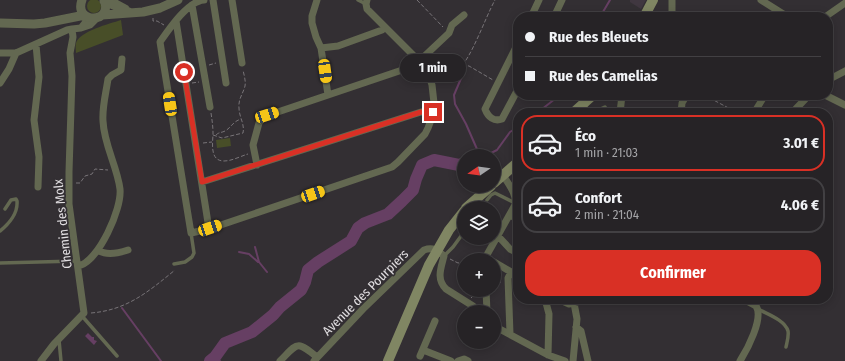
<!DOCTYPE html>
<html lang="fr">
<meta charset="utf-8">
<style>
body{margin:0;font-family:"Fira Sans Condensed",sans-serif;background:#2e2b2e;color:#f1f3f6;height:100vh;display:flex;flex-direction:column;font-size:15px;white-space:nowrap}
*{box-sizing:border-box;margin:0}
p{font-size:13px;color:#a4a4a7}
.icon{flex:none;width:22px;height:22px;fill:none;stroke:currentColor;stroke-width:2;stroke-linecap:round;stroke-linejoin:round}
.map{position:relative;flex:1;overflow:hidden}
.panel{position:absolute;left:513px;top:108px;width:320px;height:196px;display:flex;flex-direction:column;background:#262326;border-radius:16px;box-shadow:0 2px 10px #0003,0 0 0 1px #424043}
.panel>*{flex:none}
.hud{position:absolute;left:513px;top:12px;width:320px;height:88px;border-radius:16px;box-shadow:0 2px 10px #0003,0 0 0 1px #424043;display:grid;align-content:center;height:88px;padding:0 12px;background:#262326}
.needle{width:26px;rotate:257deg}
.buttons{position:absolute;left:457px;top:149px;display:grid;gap:8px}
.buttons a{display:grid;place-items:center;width:44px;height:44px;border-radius:50%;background:#262326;box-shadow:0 2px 10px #0003,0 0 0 1px #424043;font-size:20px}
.end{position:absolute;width:18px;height:18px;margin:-9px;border:5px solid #d93025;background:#fff;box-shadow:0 0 0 2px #fff}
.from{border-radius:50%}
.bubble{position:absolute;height:28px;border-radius:14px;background:#262326;box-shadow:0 2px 10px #0003,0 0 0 1px #424043;font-size:13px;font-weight:700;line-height:28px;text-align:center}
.car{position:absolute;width:12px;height:24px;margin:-12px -6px;border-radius:5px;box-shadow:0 0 3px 1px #0007;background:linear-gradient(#f5c518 24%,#345 0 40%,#f5c518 0 76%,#345 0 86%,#f5c518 0)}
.hud b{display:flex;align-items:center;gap:14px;height:38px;font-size:15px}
.hud b+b{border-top:1px solid #424043}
.hud i{width:10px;height:10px;background:#f1f3f6}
ul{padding:7px 0 0;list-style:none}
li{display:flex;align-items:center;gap:12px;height:56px;margin:0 8px 6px;padding:0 4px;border:2px solid #424043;border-radius:16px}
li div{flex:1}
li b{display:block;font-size:15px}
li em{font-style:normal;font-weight:700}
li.active{border-color:#d93025}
li>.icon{width:36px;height:36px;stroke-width:1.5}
.primary-button{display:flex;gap:8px;margin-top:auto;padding:8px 12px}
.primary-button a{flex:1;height:46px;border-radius:16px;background:#d93025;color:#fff;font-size:16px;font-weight:700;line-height:46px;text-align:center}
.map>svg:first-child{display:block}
.built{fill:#403740}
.green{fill:#484e28}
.water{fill:#663f63}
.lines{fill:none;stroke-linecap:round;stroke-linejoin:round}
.stream{stroke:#663f63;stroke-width:2}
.river{stroke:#663f63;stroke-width:12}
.path{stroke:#787478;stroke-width:1;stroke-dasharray:4 2;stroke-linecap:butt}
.service{stroke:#636851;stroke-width:3.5}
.minor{stroke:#636851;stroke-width:7}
.tertiary{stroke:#636851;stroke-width:9}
.secondary{stroke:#808663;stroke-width:10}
.route{stroke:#d93025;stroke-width:5}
.labels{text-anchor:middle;stroke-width:3.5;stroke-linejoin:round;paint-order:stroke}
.street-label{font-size:13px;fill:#e1dee1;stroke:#332f33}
</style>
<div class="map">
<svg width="845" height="361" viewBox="0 0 845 361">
<rect width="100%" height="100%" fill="#332f33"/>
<!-- built -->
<path class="built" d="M630 0H646L641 9 630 2Z"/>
<!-- green -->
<path class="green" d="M87 6a7 7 0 1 1 14 0a7 7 0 1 1-14 0Z
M121 20 123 35 76 53C76 50 75 46 76 43 80 31 109 24 121 20Z
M230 138 231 146 217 148 216 140Z"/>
<!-- water -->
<path class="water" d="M88 333 92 337H94V340L97 341 94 345 85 336Z"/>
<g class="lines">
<!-- stream -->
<path class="stream" d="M600 17 610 0
M465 69 454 95 455 104 466 124 480 156
M537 113 560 95
M485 156 497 150 510 132 518 127
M255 247 259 262 267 272
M239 252 249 254 258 262
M122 308 161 361
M215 357 220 361"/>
<!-- river -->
<path class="river" d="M210 361 215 357 225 343 252 332 273 315 280 307 301 290 305 282 308 270 318 262 351 241 358 228 365 223 388 214 402 201 413 190 416 179 422 165 434 160 459 165 464 163"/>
<!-- path -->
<path class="path" d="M417 0 443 27
M153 18V21H157L164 25
M209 65 216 63
M462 65 469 66 493 80
M436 76C444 76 450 76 457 71 471 60 485 18 495 0
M192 83 199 82
M704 95 738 113
M211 113C212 120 213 126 213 133 213 142 209 161 224 161 232 161 241 156 248 154
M213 135 222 138 243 133C245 124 239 117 239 108 238 99 243 94 245 86 246 81 244 75 243 70
M216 135C219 132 221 133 225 131 231 128 232 122 241 119
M203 143 212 142
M76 183H80L85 176 92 174 95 169 108 170
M450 259 458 263 464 262
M513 266 515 259
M494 283 501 282
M471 298 479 290
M91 313C127 310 148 292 175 270"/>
<!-- service -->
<path class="service" d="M114 0 127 7
M358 0 366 4
M583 105C589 111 597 112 605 107
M487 200 491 195 495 193 515 203
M0 231C9 224 18 213 17 201L16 199 11 200 5 209
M444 256 453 247 464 232
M0 263 77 261
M174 264 185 262 192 257 194 253 191 233
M592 299C602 302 610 303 620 299
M758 309C767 314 785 320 788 331 789 336 787 342 786 347
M82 316 117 356
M59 340 61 361"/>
<!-- minor -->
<path class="minor" d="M204 0C188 1 169 29 160 42L191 233 209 229 392 167 398 162 425 134 428 128 431 120 434 103 432 85 429 76 420 62 367 9 366 4 367 0
M213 0 226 83
M232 0 242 63
M317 0 312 16V23L316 37 321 48 328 95
M761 0 788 17
M192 5 210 107
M87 17 85 23 81 28 90 25 97 18
M531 17 539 0
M554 17 562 0
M672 17V0
M719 17V15
M825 17 845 3
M176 21 209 229
M518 43 485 109C488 117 494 122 502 119L518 89
M36 45 39 77 34 120 39 157 38 187
M321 48 338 46 382 30 385 27
M0 53H16L67 30 72 29
M828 80 845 71
M0 83 9 69 16 53
M825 95 845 105
M620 113 622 95
M681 113 682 103 687 95
M754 113 765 95
M792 113 809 95
M257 165 253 145 259 123 263 117 414 66 449 33 452 25 464 15
M202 182 421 112H433
M510 215 518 219
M498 236 510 249 518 253
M98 250C106 256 119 253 128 250
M484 260 515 205C517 194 509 185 503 175
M494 262 518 276
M79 266C99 260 122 209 120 189 117 166 104 145 103 121 102 107 106 93 108 79L112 75 121 70 122 59
M486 290 487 312
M545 299 549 314 548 355
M558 299 569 304 580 301 581 299
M494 326 548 355 565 361
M576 327 581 331 588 361
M510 334 508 278 511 272
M423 350 451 361
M420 356 435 321
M41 361 54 344 84 313 69 204V172L72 76 70 53 73 37 72 29 81 28
M280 361C298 343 296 340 317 357
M314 361 363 309 424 250C433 247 437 250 444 256 441 268 436 279 446 289L473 306 478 312
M458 361 464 359 468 361
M573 361 577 319 574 303
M740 361C747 350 764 318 756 306L743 299"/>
<!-- tertiary -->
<path class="tertiary" d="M82 0C73 24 114 24 104 0
M104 1 129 12
M102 15 143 12 160 8 178 0
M0 23 34 24 45 23 80 16H86"/>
<!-- secondary -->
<path class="secondary" d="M644 17 653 0
M573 113 593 95
M494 183 518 162
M466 208 491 186
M388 361 429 265 449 230 464 211"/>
</g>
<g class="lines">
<!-- route -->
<path class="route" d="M184 72 202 182 421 112H433"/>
</g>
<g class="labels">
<!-- street labels -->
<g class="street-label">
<text transform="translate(62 224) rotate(-96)" y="5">Chemin des Molx</text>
<text transform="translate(365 292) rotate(-45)" y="5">Avenue des Pourpiers</text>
</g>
</g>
</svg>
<div class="buttons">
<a><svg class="needle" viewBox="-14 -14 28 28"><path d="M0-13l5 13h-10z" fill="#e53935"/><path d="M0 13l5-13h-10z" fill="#a4a4a7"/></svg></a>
<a><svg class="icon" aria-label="layers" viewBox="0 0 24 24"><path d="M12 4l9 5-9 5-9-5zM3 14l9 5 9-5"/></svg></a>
<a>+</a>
<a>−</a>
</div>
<i class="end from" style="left:184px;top:72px"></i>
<i class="end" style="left:433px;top:112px"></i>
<div class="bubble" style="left:400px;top:54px;width:66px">1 min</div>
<i class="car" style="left:325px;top:71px;rotate:172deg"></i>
<i class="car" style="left:170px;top:104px;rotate:351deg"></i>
<i class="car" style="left:267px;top:115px;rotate:72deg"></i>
<i class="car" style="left:313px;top:194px;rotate:71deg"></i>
<i class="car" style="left:210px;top:228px;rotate:71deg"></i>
<div class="hud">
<b><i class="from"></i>Rue des Bleuets</b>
<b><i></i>Rue des Camelias</b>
</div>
<section class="panel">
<ul>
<li class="active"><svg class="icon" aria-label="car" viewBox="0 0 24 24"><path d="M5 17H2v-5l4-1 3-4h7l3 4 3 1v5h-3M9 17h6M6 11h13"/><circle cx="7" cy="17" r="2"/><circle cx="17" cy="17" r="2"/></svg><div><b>Éco</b><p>1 min · 21:03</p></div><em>3.01 €</em></li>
<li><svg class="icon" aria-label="car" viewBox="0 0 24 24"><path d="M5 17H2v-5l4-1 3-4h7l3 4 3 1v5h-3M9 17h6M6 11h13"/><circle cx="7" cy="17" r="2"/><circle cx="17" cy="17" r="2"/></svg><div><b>Confort</b><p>2 min · 21:04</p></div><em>4.06 €</em></li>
</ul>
<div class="primary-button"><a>Confirmer</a></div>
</section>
</div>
